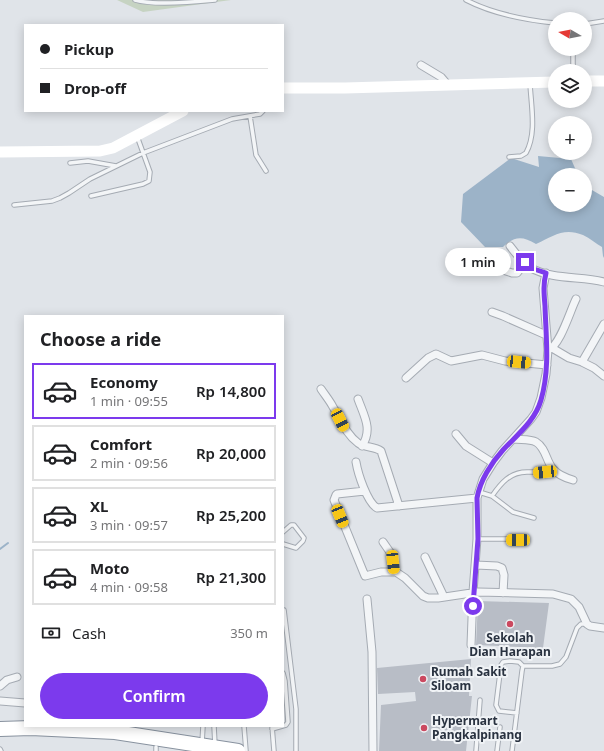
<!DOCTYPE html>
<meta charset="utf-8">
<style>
body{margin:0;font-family:"Noto Sans",sans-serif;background:#f2f2f2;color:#202124;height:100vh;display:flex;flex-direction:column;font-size:15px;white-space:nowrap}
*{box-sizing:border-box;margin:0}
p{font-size:13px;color:#757577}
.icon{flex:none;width:22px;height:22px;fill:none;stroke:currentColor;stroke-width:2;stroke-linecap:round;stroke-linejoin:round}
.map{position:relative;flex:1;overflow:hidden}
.side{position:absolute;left:24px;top:315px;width:260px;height:412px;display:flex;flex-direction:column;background:#fff;border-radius:0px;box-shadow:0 2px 10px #0003}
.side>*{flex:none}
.top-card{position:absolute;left:24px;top:24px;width:260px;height:88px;border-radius:0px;box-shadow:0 2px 10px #0003;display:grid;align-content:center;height:88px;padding:0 16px;background:#fff}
.needle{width:26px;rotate:279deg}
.fabs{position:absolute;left:548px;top:12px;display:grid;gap:8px}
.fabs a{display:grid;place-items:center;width:44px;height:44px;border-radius:50%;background:#fff;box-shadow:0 2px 10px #0003;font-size:20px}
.end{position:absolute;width:18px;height:18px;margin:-9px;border:5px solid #7c3aed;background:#fff;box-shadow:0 0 0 2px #fff}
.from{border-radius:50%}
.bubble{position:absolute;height:28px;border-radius:14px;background:#fff;box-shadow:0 2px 10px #0003;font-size:13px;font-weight:600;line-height:28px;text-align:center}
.car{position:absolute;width:12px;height:24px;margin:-12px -6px;border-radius:5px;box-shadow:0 0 3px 1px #0007;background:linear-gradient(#f5c518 24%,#345 0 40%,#f5c518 0 76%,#345 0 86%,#f5c518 0)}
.top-card b{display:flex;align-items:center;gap:14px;height:38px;font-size:15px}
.top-card b+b{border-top:1px solid #e0e0e0}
.top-card i{width:10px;height:10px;background:#202124}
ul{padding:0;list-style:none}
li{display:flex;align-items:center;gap:12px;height:56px;margin:0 8px 6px;padding:0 8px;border:2px solid #e0e0e0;border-radius:0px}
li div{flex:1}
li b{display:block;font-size:15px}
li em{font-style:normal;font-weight:600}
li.selected{border-color:#7c3aed}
li>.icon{width:36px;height:36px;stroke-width:1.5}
h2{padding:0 16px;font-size:18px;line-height:48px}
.pay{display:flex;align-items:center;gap:10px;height:44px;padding:0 16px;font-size:15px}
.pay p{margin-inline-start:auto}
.button{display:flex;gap:8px;margin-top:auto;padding:8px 16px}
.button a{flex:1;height:46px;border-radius:24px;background:#7c3aed;color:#fff;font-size:16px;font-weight:600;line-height:46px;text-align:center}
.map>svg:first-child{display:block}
.green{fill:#c6d3c2}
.water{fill:#9cb3c8}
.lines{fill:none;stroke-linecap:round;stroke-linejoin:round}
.stream{stroke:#9cb3c8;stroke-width:2}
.building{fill:#b8bdc6}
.lane-casing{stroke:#a5abb3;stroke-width:5.5}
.street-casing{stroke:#a5abb3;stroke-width:9}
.highway-casing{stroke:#88929f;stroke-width:16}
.lane{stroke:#f3f5f7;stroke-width:3.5}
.street{stroke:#f3f5f7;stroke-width:7}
.secondary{stroke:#fff;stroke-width:11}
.highway{stroke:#fff;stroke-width:14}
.route{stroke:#7c3aed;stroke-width:5}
.poi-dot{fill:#cb4960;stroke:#f0f3f6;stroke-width:1.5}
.labels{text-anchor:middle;stroke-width:4;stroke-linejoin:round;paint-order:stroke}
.poi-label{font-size:12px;font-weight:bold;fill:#293240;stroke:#f0f3f6;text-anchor:start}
</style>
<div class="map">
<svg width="604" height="751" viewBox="0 0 604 751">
<rect width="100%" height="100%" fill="#e0e4e9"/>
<!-- green -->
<path class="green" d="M117 0H231L143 12Z"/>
<!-- water -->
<path class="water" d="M538 156 571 159 578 175H555V205H585V186L604 197V258L603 256 602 247C596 244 590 238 583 235 564 227 553 236 536 244 522 236 515 236 503 247H485L461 222 463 194 511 158 539 167Z"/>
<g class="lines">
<!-- stream -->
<path class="stream" d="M0 549 8 543"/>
</g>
<!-- building -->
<path class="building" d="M478 601 549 603 543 648 476 645Z
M471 659 469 696H472L466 751H379L381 705 416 701 415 692 378 694 377 668Z"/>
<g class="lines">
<!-- lane casing -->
<g class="lane-casing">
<path id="lane" d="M135 0C154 6 195 2 215 0
M466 0C493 14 525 20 555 23
M585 24 604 21
M573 49V64L574 71
M250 116 256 155 266 171
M509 157 521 156 526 153C537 133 531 106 530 83
M70 163 88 161 116 166
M91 196 143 184 149 181 150 172 137 136
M14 205 52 201 60 198 69 193 90 179 143 153 232 119 260 114 263 111
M479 492 492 496 513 512 534 518
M492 496C501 483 510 472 527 472 536 472 544 473 552 469
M283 532 291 525H294L304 538 303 541 296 548 283 544
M477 539H518
M284 610 296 709V751
M523 666H552L560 664 566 657 577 628 581 624H586
M214 726 215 745
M244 726 246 751
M272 726 274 751
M272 729 286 725 288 722 285 681 283 673
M202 743 203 726
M156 747V751
M0 749 1 751
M476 751 480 700
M497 751 500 727
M512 751 522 671 523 666 519 662 510 661 503 662 501 665 496 705 499 711 517 713"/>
</g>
<!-- street casing -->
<g class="street-casing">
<path id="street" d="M421 65 441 77 447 84
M510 246C516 254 523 263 531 268 553 280 581 276 604 282
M503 270 512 273H517L525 263
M492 312 503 316 546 335
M552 348 569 358 582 362 594 368 604 376
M548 350C560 346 570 311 576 299
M582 362 604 324
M406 378 428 358 436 354 451 361 482 355 505 361 547 365
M321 389C325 395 330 401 333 407 341 420 346 434 358 443 365 448 374 446 381 451L399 506
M358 399C364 416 373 429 362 446
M456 434 466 446 493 463
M514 439C521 440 530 439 536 442 546 448 546 461 553 469 558 475 566 478 573 480
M356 462C358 474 367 502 377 508L477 498
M365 491 337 494 336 495 334 500 365 576 381 572H396L405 578 423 596 428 598H438L478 592 553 594 571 599 579 607 587 624 590 626 604 628
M383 542 392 555 394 572
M425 557 444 597
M476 565 497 566 502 568 504 575 503 593
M367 599 372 652 373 751
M471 645 473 592 477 539V498L483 479 493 463 502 451 531 419 536 412 541 398 546 374 548 350 543 288 546 273
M0 686 7 680 17 677
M0 701 25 703"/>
</g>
<!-- highway casing -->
<g class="highway-casing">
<path id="highway" d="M0 729 31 728 115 732 238 751"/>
</g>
<!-- lane -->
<use href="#lane" class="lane"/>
<!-- street -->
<use href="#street" class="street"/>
<!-- secondary -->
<path class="secondary" d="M585 81H604
M283 88H345L555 82
M0 152 100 151 113 148 183 111"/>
<!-- highway -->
<use href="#highway" class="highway"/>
</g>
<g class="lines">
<!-- route -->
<path class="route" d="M473 606 478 539 477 498C480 481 491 463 503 450 517 435 535 421 541 400 550 369 546 338 545 306 544 294 543 284 546 273L534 269 525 262"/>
</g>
<!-- markers -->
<g class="poi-dot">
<circle cx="510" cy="624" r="4"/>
<circle cx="423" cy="679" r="4"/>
<circle cx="424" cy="728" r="4"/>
</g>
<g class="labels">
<!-- poi labels -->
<g class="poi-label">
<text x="510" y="642" text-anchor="middle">Sekolah<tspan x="510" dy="14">Dian Harapan</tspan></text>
<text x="431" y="676">Rumah Sakit<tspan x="431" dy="14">Siloam</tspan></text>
<text x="432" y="725">Hypermart<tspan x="432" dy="14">Pangkalpinang</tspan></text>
</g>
</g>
</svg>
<div class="fabs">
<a><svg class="needle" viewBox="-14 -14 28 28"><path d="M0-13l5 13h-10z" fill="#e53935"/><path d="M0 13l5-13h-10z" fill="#757577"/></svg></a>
<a><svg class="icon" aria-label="layers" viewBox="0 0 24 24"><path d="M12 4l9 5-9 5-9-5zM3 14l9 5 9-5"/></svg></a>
<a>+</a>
<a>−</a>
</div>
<i class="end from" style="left:473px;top:606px"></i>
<i class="end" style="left:525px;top:262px"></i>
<div class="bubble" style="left:445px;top:248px;width:66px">1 min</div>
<i class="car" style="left:519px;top:362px;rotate:96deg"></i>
<i class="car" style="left:340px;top:420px;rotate:153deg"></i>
<i class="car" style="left:545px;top:472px;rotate:264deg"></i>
<i class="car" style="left:340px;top:516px;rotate:158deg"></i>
<i class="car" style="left:518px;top:540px;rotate:270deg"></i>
<i class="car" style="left:393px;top:562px;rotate:174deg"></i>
<div class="top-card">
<b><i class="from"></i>Pickup</b>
<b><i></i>Drop-off</b>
</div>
<section class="side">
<h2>Choose a ride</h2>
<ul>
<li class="selected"><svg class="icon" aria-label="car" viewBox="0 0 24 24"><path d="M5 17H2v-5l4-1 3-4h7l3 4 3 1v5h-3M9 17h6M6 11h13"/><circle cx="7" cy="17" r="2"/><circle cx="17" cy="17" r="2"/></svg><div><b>Economy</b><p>1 min · 09:55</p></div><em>Rp 14,800</em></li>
<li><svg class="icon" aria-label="car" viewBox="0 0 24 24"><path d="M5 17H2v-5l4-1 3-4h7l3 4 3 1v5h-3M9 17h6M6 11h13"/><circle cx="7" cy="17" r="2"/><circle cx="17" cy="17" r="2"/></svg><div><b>Comfort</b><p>2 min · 09:56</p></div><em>Rp 20,000</em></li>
<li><svg class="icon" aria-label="car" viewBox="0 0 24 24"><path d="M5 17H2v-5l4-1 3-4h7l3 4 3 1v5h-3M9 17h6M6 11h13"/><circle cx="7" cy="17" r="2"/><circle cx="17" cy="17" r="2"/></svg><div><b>XL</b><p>3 min · 09:57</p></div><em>Rp 25,200</em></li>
<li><svg class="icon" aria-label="car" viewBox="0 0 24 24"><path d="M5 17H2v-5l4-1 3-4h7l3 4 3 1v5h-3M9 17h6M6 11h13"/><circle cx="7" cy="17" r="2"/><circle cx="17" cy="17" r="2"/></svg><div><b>Moto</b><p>4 min · 09:58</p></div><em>Rp 21,300</em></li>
</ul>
<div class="pay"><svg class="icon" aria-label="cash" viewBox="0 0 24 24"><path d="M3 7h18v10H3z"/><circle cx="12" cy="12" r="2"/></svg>Cash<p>350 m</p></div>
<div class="button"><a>Confirm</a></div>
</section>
</div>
